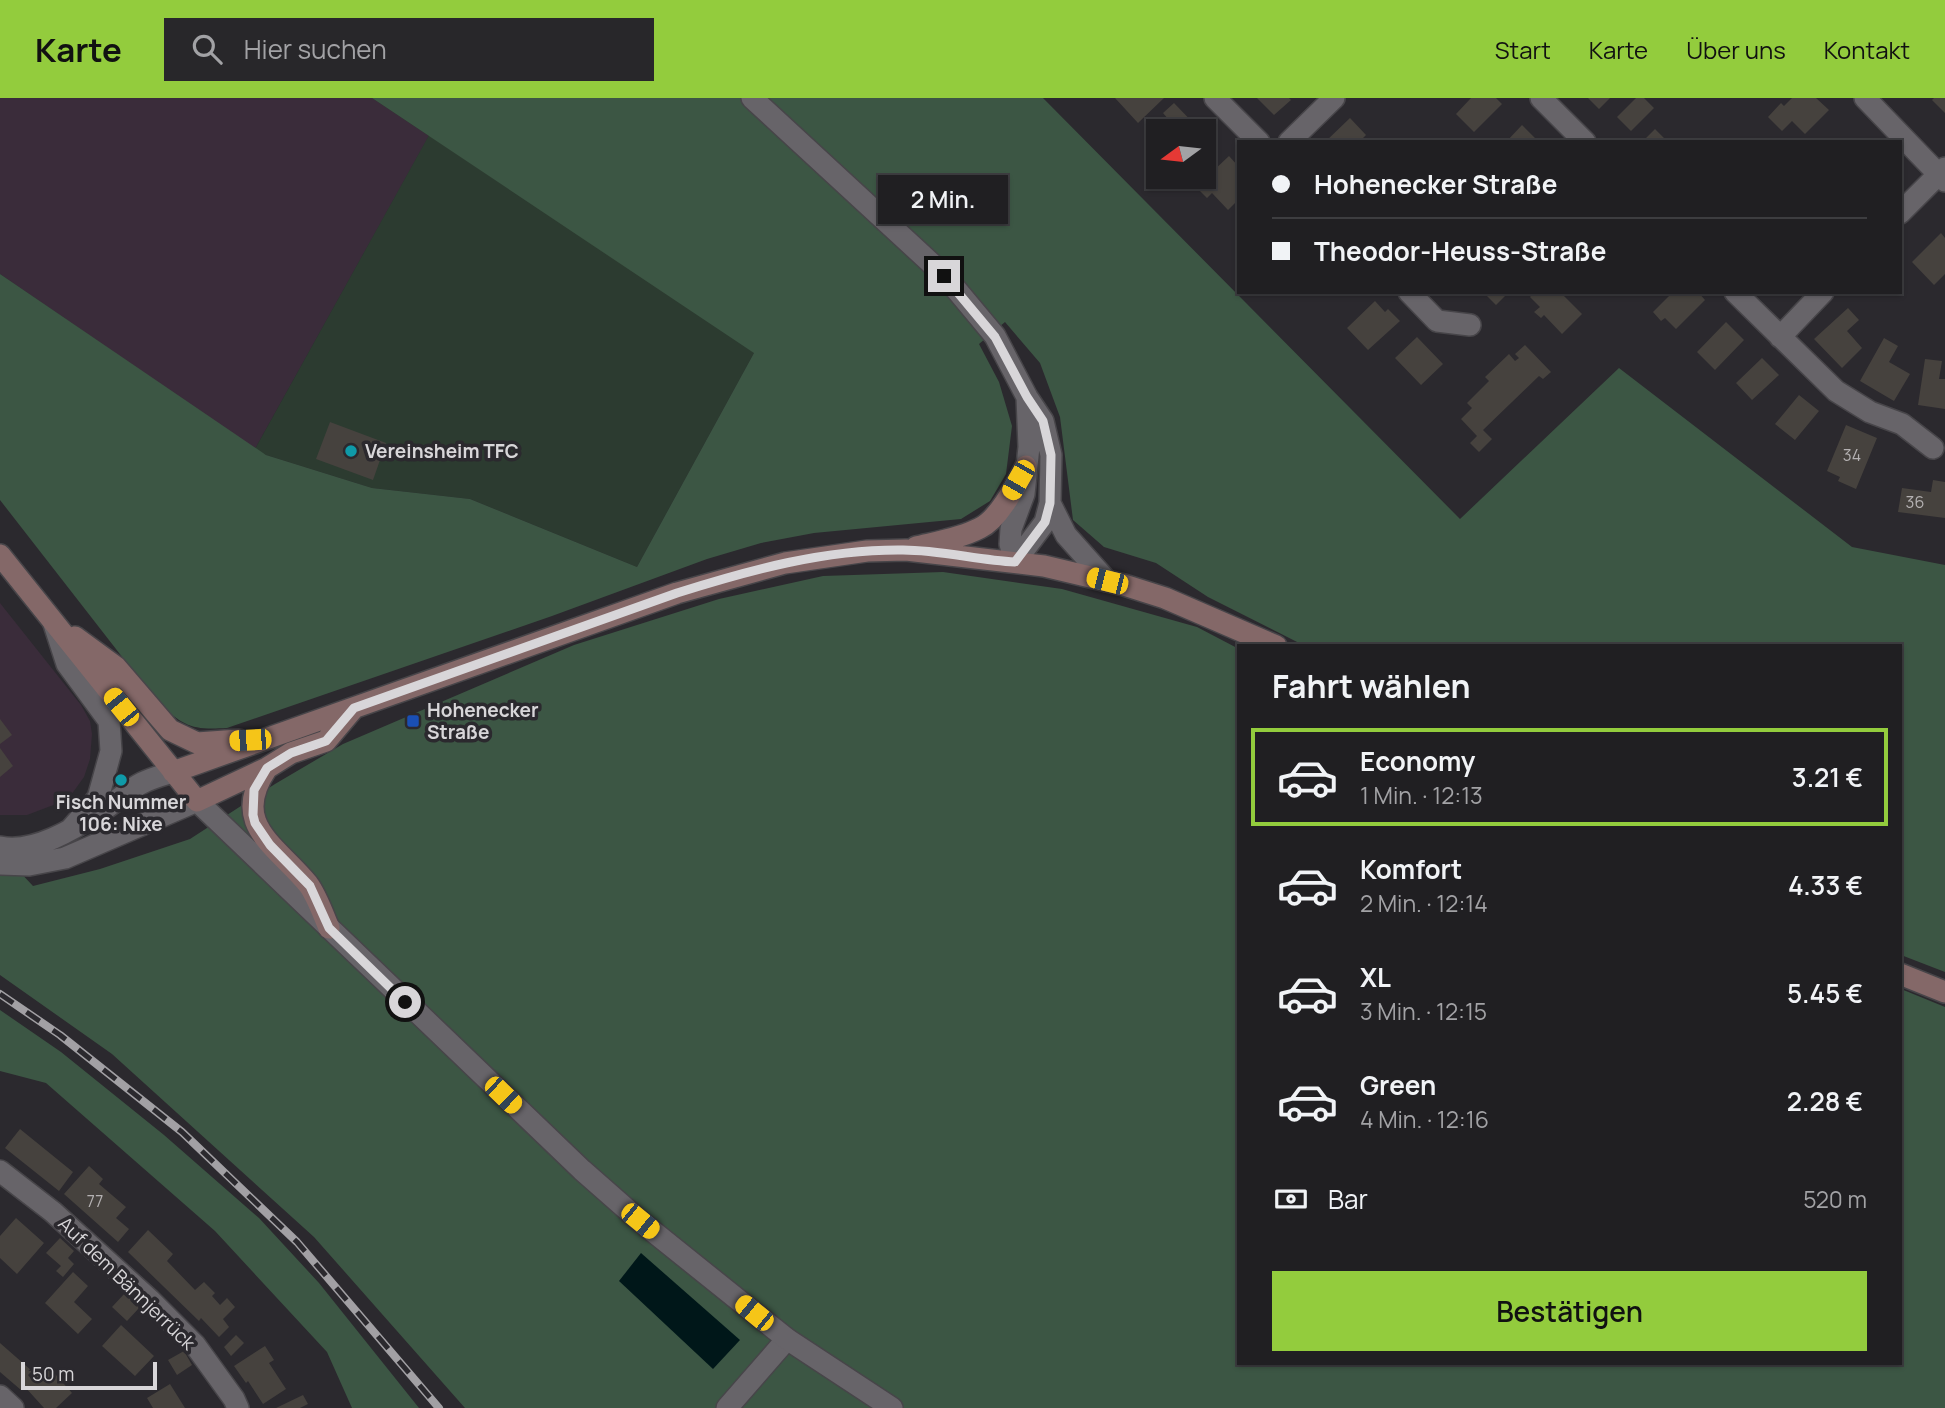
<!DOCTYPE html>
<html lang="de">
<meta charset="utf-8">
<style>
body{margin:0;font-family:Manrope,sans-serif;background:#28272a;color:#f1f3f6;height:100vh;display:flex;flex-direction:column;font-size:26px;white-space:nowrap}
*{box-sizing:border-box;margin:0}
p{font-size:23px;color:#a2a2a5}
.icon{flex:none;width:38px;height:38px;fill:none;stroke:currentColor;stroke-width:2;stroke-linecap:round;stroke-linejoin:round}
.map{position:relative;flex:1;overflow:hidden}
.sheet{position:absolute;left:1237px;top:546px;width:665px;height:721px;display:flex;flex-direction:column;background:#201f22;border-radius:0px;box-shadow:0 2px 5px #0004,0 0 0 2px #3d3d40}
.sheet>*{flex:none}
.hud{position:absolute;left:1237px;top:42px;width:665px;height:154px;border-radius:0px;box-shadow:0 2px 5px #0004,0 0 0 2px #3d3d40;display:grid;align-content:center;height:154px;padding:0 35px;background:#201f22}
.needle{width:46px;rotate:255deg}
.controls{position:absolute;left:1146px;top:21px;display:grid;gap:14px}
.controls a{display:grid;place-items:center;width:70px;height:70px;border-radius:0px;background:#201f22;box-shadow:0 2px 5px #0004,0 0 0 2px #3d3d40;font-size:35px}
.scale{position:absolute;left:21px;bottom:18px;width:136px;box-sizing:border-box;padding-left:7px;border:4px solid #d8d6d9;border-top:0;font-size:19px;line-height:24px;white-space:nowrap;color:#d8d6d9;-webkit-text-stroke:5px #2b292e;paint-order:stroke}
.end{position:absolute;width:32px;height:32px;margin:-16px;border:9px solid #d8d6d9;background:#111;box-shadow:0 0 0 4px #111}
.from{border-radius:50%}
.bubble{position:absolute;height:49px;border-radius:0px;background:#201f22;box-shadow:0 2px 5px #0004,0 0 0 2px #3d3d40;font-size:23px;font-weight:600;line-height:49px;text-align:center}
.car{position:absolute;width:21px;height:42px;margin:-21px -10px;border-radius:9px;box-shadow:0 0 5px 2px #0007;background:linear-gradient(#f5c518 24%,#345 0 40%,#f5c518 0 76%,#345 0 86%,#f5c518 0)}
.hud b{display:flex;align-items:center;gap:24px;height:66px;font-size:26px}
.hud b+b{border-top:2px solid #3d3d40}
.hud i{width:18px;height:18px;background:#f1f3f6}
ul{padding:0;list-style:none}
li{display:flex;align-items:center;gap:21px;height:98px;margin:0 14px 10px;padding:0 21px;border:4px solid transparent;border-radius:0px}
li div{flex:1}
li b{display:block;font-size:26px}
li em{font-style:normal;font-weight:600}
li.selected{border-color:#93cc3d}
li>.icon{width:63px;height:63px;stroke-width:1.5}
h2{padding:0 35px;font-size:32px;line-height:84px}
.pay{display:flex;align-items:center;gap:18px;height:77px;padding:0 35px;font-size:26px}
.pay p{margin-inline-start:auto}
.primary-button{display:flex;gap:14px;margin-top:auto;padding:14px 35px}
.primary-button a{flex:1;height:80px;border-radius:0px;background:#93cc3d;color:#111;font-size:28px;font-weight:600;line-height:80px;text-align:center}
header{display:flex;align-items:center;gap:42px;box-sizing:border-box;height:98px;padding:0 35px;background:#93cc3d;color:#111}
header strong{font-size:33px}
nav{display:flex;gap:38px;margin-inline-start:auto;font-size:24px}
.search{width:490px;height:63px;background:#28272a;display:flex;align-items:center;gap:18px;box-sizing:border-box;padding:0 24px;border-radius:0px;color:#a2a2a5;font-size:26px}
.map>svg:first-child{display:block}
.commercial{fill:#3a2c3a}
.green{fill:#2c3b30}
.forest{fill:#3c5644}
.water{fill:#001719}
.building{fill:#46423e}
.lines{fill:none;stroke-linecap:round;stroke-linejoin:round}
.minor-casing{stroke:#474549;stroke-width:24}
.tertiary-casing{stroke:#474549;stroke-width:24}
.secondary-casing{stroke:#474549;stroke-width:24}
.minor{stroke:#676469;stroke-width:21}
.tertiary{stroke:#676469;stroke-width:21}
.secondary{stroke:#846868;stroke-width:21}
.rail-casing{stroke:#a2a0a4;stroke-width:8}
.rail{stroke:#2b292e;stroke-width:5;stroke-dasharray:16;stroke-linecap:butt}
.route{stroke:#d8d6d9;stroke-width:9}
.culture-dot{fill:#0f9aa8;stroke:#2b292e;stroke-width:2.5}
.transit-dot{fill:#1a4fb4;stroke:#2b292e;stroke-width:2.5}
.labels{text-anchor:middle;stroke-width:7;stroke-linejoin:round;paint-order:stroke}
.number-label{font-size:16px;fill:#b4b1b2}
.poi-label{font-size:19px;font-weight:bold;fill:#d8d6d9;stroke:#2b292e;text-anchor:start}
.street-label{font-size:19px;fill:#d8d6d9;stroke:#2b292e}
</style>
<header>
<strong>Karte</strong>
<div class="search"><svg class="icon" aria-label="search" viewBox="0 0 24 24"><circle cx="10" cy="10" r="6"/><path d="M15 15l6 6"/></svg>Hier suchen</div>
<nav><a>Start</a><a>Karte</a><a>Über uns</a><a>Kontakt</a></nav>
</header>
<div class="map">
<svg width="1945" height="1310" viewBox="0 0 1945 1310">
<rect width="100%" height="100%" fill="#2b292e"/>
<!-- commercial -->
<path class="commercial" d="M0 0H372L429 38 255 351 0 176Z
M0 505 81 607 90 623 92 636 90 661 84 679 71 697 56 706 27 717H0Z"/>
<!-- green -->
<path class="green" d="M716 0 754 255 637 469 470 401 372 390 266 357 255 351 433 30Z"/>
<!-- forest -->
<path class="forest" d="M372 0H1043L1460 421 1619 270 1852 449 1945 467V874L1901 857 1900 548H1305L1208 499 1156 465 1104 449 1073 422 1060 319 1040 265 1005 224 979 246 999 284 1012 328 1006 376 990 403 961 421 814 435 761 445 707 461 552 518 227 630C192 632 185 629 158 605L0 402V176L266 357 372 390 470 401 637 469 754 255Z
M943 474 1062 491 1197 529 1239 551V1265H1900L1901 891 1945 909V1310H465L314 1139 112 956 0 877V753L33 788 100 771 190 741 275 686 343 646 574 547 719 501 823 478Z
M0 912 61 954 164 1037 259 1120 319 1185 419 1310H352L327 1254 215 1133 46 985 0 973Z"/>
<!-- water -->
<path class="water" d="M641 1155 740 1242 713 1271 619 1183Z"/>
<!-- building -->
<path class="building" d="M1115 0H1164L1138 25Z
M1257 0H1289L1291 2 1274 17Z
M1471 0H1496L1502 6 1474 34 1456 16Z
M1588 0H1610L1599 11Z
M1636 0H1644L1654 10 1631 33 1617 19Z
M1792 0H1816L1829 12 1805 36 1792 23 1782 33 1768 19 1781 5 1784 8Z
M1934 0H1945V15L1932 2Z
M1174 5 1201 33H1170L1175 29 1163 15Z
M1350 20 1366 37 1359 44H1325Z
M1522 27 1539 44H1506Z
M1655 31 1668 44H1642Z
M1229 58 1239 69V101L1228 112 1212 95 1207 100 1196 89Z
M1941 135 1945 140V176L1934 187 1912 164Z
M1483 194H1509L1496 207Z
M1534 194H1560L1582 216 1562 236 1544 217 1541 220 1534 214 1540 209 1530 199Z
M1673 194H1698L1705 202 1676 231 1665 220 1661 223 1653 214Z
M1375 203 1385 214 1388 211 1400 223 1368 252 1347 230Z
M1848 210 1859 222 1847 233 1862 250 1842 270 1814 241Z
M1726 224 1744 242 1715 272 1697 254Z
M1417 239 1443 266 1421 287 1395 260Z
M1884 240 1898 248 1889 264 1910 276 1894 303 1860 283Z
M1525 247 1551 274 1543 281 1539 278 1483 332 1492 341 1479 354 1470 345 1477 338 1461 321 1472 310 1467 305 1489 283 1485 279 1509 256 1515 263 1519 260 1515 256Z
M1762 260 1779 277 1752 302 1736 285Z
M1925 261 1942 263 1939 281H1945V311L1918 307Z
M1799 297 1819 313 1795 342 1775 326Z
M330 324 386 345 373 382 316 361Z
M1846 327 1877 340 1856 391 1838 383 1840 379 1827 373Z
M1933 382 1945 384V420L1898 414 1902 390 1931 394Z
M0 621 12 637 0 646Z
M0 650 13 668 0 679Z
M20 1031 73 1074 59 1093 5 1050Z
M89 1068 103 1081 99 1086 126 1109 116 1120 129 1131 118 1144 64 1096Z
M16 1120 44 1145 17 1176 0 1160V1138Z
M148 1132 173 1156 167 1163 195 1192 204 1184 215 1195 212 1198 220 1207 227 1200 235 1209 223 1221 229 1229 219 1239 201 1220 199 1223 128 1154Z
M60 1140 74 1153 68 1160 74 1166 63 1179 56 1173 61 1168 46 1155Z
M73 1174 88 1188 74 1204 92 1221 78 1236 45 1205Z
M125 1195 140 1209 127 1223 112 1209Z
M121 1227 154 1258 135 1278 102 1248Z
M236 1237 244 1245 231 1258 224 1249Z
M0 1245 32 1273 28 1277 32 1282 48 1268 72 1295 56 1310H44L25 1289 21 1292 0 1274Z
M265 1248 274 1262 269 1265 286 1291 263 1306 248 1283 246 1285 234 1268Z
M184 1253 192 1267 177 1277 168 1262Z
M170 1286 185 1310H153L147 1300Z
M303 1297 308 1306 300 1310H276Z"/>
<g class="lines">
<!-- minor casing -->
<g class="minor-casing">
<path id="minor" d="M1215 0 1259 44
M1541 0 1585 44
M1865 0 1945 83
M1289 44 1334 0
M1900 115 1945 70
M1409 194 1437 223 1470 227
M1735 194 1836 293 1870 314 1902 326 1933 350
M1780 239 1823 194
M0 1073 53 1114 150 1202 195 1247 234 1301 238 1310
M0 1298 13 1310
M727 1310 787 1241"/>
</g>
<!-- tertiary casing -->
<g class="tertiary-casing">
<path id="tertiary" d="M752 0 945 178 995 238 1027 299 1043 323 1051 357 1050 405 1045 424 1015 464
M1050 405 1066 437 1107 483
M1015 464 1010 446 1011 431 1024 396 1029 349 1027 299
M54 526 67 566 109 623 111 653 98 700 71 731
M0 749C34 756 74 731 101 713 115 705 128 692 142 685 152 680 163 677 173 674
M0 766 29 767 65 760 197 703 582 1072 640 1123 787 1241 892 1310"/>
</g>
<!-- secondary casing -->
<g class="secondary-casing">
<path id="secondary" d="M916 449C937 444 961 440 980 430 999 421 1016 387 1026 368
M0 457 197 703 267 670 291 655 326 643 353 611
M75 539 116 569 170 632 197 645 239 642
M267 670C229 726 276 747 308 786 317 798 323 816 329 830
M173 674 677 495 785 465 867 453 906 452 1044 468 1124 487 1165 500 1276 548
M1900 876 1945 894"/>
</g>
<!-- minor -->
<use href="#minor" class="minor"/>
<!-- tertiary -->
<use href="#tertiary" class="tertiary"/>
<!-- secondary -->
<use href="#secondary" class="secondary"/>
<!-- rail casing -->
<g class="rail-casing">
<path id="rail" d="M0 896 60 937 182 1034 297 1144 439 1310"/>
</g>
<!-- rail -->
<use href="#rail" class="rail"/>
</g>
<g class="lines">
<!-- route -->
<path class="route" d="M405 904 329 830 310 788 270 747 255 725 253 717 254 692 267 670 291 655 326 643 354 610 677 495C750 472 826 451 903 452 940 452 978 462 1015 464L1045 424 1050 405 1051 357 1043 323 1027 299 995 239 944 178"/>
</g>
<!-- markers -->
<g class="culture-dot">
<circle cx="351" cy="353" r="7"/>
<circle cx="121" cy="682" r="7"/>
</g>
<rect class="transit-dot" x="406" y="616" width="14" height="14" rx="3.5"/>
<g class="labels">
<!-- number labels -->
<g class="number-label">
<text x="1852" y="363">34</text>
<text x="1915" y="410">36</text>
<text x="95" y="1109">77</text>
</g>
<!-- poi labels -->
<g class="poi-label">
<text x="365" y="360">Vereinsheim TFC</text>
<text x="427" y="619">Hohenecker<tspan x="427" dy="22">Straße</tspan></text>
<text x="121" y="711" text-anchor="middle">Fisch Nummer<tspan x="121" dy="22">106: Nixe</tspan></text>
</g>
<!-- street labels -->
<g class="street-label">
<text transform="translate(127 1185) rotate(44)" y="7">Auf dem Bännjerrück</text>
</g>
</g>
</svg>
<div class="controls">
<a><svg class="needle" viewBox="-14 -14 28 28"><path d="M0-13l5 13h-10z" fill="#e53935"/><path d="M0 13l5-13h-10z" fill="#a2a2a5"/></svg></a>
</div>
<div class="scale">50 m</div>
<i class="end from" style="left:405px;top:904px"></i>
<i class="end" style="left:944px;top:178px"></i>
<div class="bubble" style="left:878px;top:77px;width:130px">2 Min.</div>
<i class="car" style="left:1018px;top:382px;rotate:210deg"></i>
<i class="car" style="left:1107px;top:483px;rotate:284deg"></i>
<i class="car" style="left:121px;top:609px;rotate:321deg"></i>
<i class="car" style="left:250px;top:642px;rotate:267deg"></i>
<i class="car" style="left:503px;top:997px;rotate:134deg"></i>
<i class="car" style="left:640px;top:1123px;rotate:129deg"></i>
<i class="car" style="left:754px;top:1215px;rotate:309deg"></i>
<div class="hud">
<b><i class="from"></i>Hohenecker Straße</b>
<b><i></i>Theodor-Heuss-Straße</b>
</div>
<section class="sheet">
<h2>Fahrt wählen</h2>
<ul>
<li class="selected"><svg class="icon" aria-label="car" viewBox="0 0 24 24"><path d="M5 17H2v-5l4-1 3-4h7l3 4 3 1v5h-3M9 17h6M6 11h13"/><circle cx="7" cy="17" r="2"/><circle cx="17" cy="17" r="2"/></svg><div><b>Economy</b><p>1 Min. · 12:13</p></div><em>3.21 €</em></li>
<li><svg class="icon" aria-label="car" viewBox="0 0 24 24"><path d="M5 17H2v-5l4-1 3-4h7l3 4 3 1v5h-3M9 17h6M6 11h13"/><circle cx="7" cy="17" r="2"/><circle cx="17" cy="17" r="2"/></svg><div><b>Komfort</b><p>2 Min. · 12:14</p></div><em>4.33 €</em></li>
<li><svg class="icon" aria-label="car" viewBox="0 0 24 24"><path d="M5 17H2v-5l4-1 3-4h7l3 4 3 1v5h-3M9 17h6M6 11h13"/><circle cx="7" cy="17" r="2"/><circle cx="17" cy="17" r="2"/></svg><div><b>XL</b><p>3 Min. · 12:15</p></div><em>5.45 €</em></li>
<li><svg class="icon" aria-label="car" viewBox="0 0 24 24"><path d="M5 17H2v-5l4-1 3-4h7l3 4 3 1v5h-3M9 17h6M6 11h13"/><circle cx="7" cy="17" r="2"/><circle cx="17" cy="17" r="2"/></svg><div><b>Green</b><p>4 Min. · 12:16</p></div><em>2.28 €</em></li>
</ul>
<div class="pay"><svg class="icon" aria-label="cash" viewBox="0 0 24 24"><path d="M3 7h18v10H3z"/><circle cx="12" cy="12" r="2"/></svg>Bar<p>520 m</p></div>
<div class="primary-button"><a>Bestätigen</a></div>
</section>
</div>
